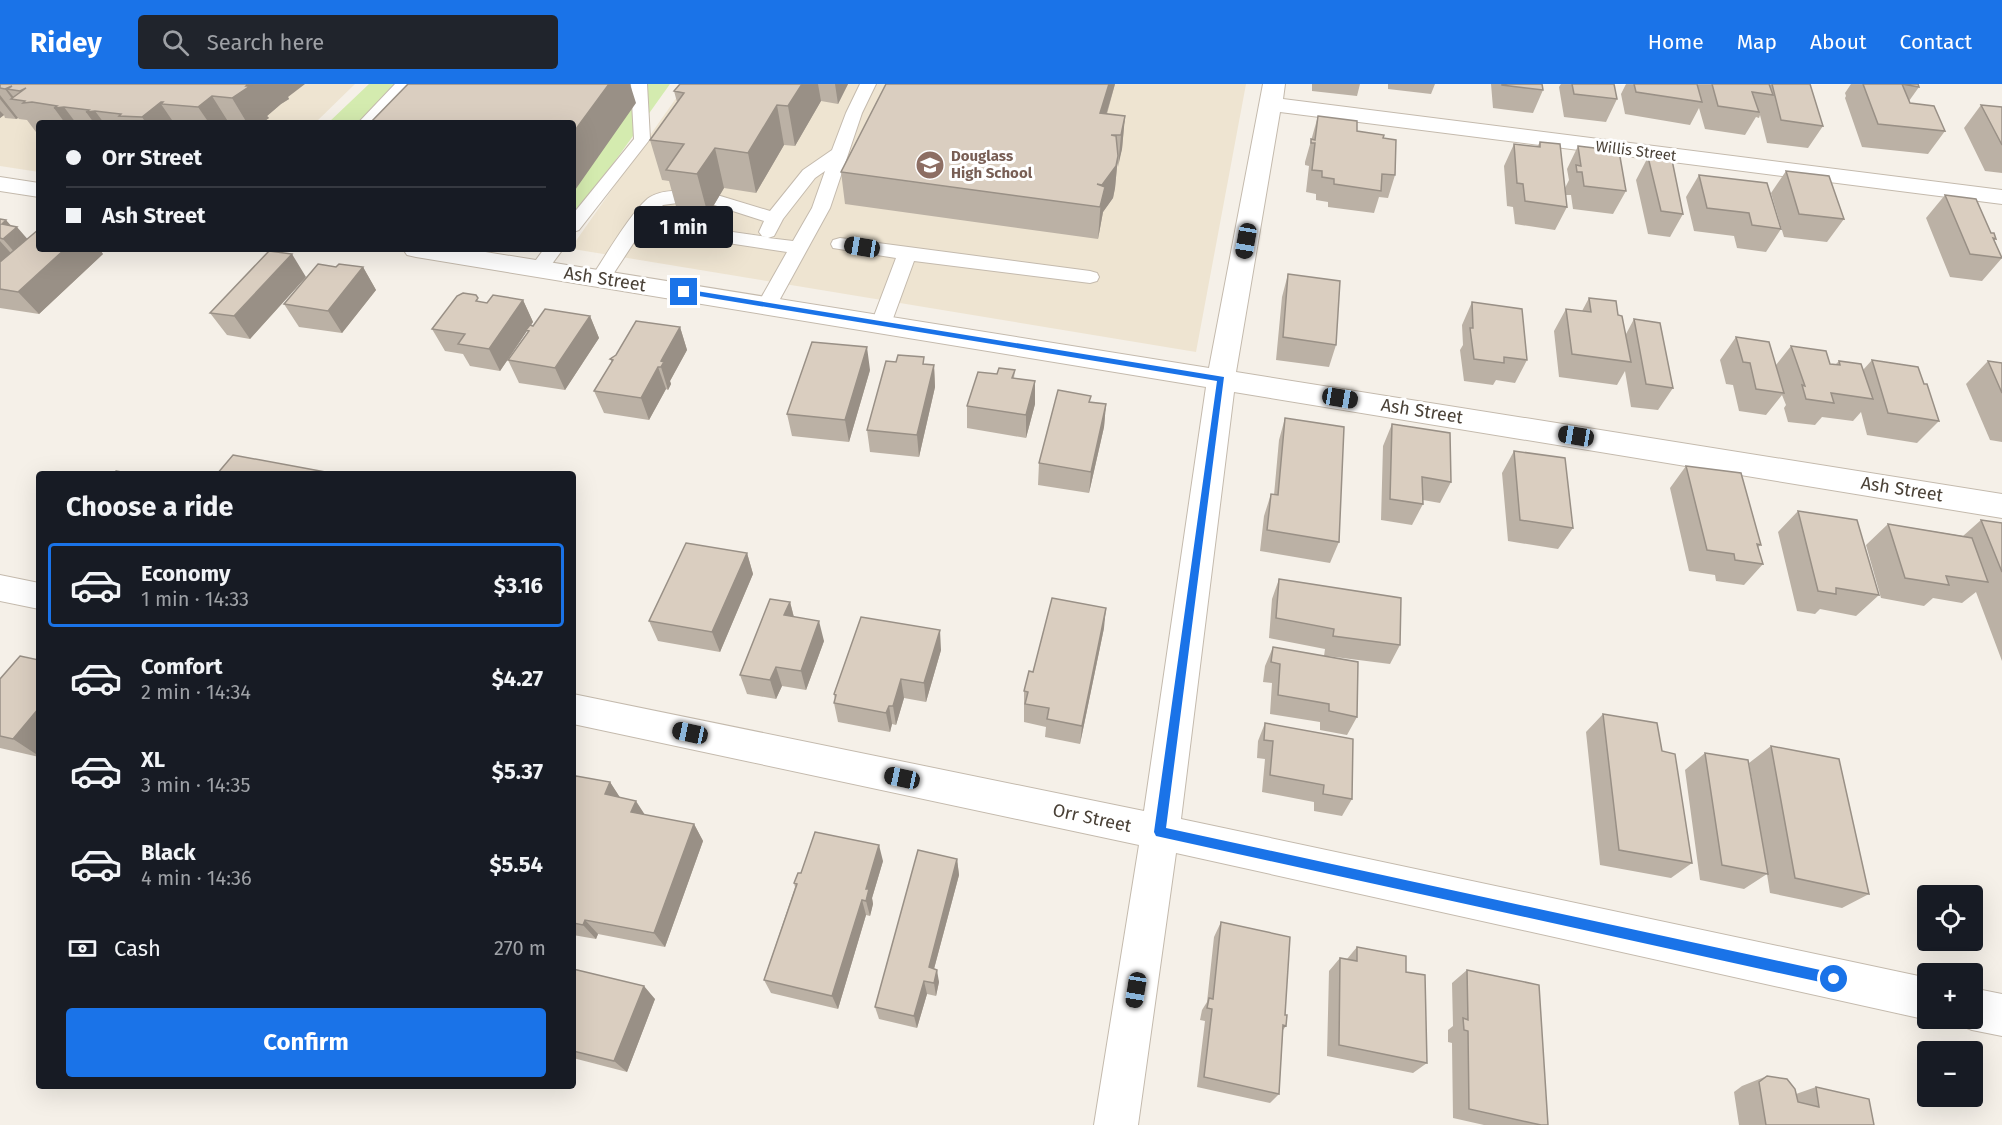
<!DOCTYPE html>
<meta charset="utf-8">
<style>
body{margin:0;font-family:"Fira Sans",sans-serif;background:#20242c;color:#f1f3f6;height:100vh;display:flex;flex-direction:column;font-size:22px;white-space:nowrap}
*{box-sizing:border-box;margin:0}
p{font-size:20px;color:#9ea1a6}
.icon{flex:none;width:33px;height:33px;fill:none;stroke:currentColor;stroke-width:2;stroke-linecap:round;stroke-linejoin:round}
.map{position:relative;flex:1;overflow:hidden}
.drawer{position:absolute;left:36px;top:387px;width:540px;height:618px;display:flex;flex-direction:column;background:#171b24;border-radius:6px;box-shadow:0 6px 24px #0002}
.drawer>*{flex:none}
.top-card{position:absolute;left:36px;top:36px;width:540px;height:132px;border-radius:6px;box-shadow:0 6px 24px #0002;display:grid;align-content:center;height:132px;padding:0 30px;background:#171b24}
.fabs{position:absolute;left:1917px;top:801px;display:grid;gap:12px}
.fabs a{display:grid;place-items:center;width:66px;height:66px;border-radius:6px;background:#171b24;box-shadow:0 6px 24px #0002;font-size:30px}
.end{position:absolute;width:27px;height:27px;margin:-14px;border:8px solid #1a73e8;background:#fff;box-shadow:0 0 0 3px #fff}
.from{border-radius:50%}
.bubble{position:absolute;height:42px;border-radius:6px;background:#171b24;box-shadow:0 6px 24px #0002;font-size:20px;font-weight:700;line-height:42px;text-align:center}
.car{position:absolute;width:18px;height:36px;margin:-18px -9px;border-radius:8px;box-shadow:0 0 4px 2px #0007;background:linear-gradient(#222 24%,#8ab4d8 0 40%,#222 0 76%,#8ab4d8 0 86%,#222 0)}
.top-card b{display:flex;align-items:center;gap:21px;height:57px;font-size:22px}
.top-card b+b{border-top:2px solid #363941}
.top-card i{width:15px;height:15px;background:#f1f3f6}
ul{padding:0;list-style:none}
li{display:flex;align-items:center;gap:18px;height:84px;margin:0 12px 9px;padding:0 18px;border:3px solid transparent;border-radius:6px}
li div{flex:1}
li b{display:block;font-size:22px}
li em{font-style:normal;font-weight:700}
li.current{border-color:#1a73e8}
li>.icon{width:54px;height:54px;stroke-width:1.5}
h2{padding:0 30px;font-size:27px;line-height:72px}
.pay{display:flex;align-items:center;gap:15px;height:66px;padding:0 30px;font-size:22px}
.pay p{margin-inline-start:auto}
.action{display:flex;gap:12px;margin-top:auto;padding:12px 30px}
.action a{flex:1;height:69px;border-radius:6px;background:#1a73e8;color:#fff;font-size:24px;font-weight:700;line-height:69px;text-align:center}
header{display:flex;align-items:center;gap:36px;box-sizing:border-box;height:84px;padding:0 30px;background:#1a73e8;color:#fff}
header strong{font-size:28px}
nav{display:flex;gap:33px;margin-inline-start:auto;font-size:21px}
.search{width:420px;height:54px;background:#20242c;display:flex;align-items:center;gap:15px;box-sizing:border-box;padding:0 21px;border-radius:6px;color:#9ea1a6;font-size:22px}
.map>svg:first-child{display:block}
.education{fill:#eee4d1}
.green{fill:#d4ebaf}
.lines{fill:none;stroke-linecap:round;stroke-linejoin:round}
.service-casing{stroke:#c4baad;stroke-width:2}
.minor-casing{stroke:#c4baad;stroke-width:2}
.service{fill:#fff;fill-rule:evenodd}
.minor{fill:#fff;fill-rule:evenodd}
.wall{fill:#bbb1a5}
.shaded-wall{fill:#999086}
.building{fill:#dacec0;stroke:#999086;stroke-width:1.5}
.route{fill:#1a73e8}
.labels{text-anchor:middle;stroke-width:6;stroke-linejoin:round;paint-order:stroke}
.far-street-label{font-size:15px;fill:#494036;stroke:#fff}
.far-education-label{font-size:15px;font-weight:bold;fill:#785e54;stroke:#fff;text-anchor:start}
.street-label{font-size:18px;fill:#494036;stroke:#fff}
</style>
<header>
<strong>Ridey</strong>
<div class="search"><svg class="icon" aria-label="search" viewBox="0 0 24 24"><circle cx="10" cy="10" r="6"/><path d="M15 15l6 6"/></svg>Search here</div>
<nav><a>Home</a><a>Map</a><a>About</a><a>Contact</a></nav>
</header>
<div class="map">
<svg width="2002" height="1041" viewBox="0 0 2002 1041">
<rect width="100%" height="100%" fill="#f5f0e8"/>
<!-- education -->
<path class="education" d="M0 0H355L315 39H39V88L0 82Z
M686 0H1246L1196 268 573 165V161Z"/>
<!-- green -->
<path class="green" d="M369 0H670L573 136V39H328Z"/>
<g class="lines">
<!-- service casing -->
<g class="service-casing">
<path id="service" d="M395 0H412L375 39H358Z
M631 0H647L650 55 579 146 573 148V130L634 55Z
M860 0H876L862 29 830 124 774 226 767 227 760 226 757 221 787 168 642 146 608 198 601 200 594 198 591 194C603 176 634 123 650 113 662 106 679 106 692 109L695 113 692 117 663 121 649 136 767 153 762 152 759 148 764 137 711 120 708 116 711 112 717 111 770 127 803 86 832 66 846 29ZM825 87 812 124 793 157 768 154 774 152 783 135 815 94Z
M840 154 1090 187 1097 189 1099 193 1097 197 1090 199 914 177 891 240 888 245 881 247 874 245 871 240 896 174 833 164 831 160 833 156Z
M544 165H563L546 188H532L530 184Z"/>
</g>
<!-- minor casing -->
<g class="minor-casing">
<path id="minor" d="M1263 0H1285L1283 15 2002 106V120L1280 28 1236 288 2002 410V434L1234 308 1181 735 1928 894V934H1931L1928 936 1176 769 1138 1041H1094L1139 761 573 640V610L1144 727 1206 303 416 173 407 171 403 165H467L1209 284Z
M0 93 39 99V113L0 107Z
M0 491 39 499V525L0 517Z
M1972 904 2002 910V952L1972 946 1957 940 1955 934H1972Z"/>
</g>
<!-- service -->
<use href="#service" class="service"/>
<!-- minor -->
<use href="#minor" class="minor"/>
</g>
<!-- wall -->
<path class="wall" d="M0 0 288 13 289 15 281 20 267 32 269 34 262 39H39V48H36L27 36 19 35 18 34 16 35 5 34 4 31 0 34Z
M680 0H848L838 20 821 17 795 62 784 61 756 109 724 104 708 131 677 126 669 97 662 96 650 56 677 18 674 7Z
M886 0H1115L1107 30 1125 32 1122 65 1117 83 1115 104 1113 114 1103 128 1098 155 845 120 841 88Z
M1312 0H1360L1357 12 1312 7Z
M1388 0H1435L1431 10 1388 5Z
M1491 0H1542L1543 6 1533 29 1493 24Z
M1561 0H1614L1617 15 1606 38 1564 33 1559 3Z
M1626 0H1810L1823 42 1808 64 1767 59 1760 31 1759 34 1756 33 1745 51 1705 45 1699 24 1690 41 1625 30 1621 10Z
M1851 0H1918L1919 3 1909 17 1910 19 1945 47 1928 70 1862 63 1845 14 1846 12 1845 9Z
M1981 21 2002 23V89L1985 87 1964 44Z
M1318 32 1357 47 1383 54 1395 91 1388 114 1379 113 1374 129 1328 123V118L1316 116V110L1306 108 1309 82 1305 81V78Z
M1540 58 1567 123 1555 146 1515 140 1513 123 1507 122 1504 82 1514 60 1537 63Z
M1578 62 1626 107 1613 130 1573 125 1571 111H1566L1565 104 1569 96 1567 85Z
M1648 73 1683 130 1670 153 1648 150 1636 96Z
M1786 87 1844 135 1827 158 1784 153 1771 109Z
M1699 91 1781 145 1766 168 1737 164 1734 152 1694 147 1686 113Z
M1945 111 1996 155 1994 157 2002 174 1982 197 1950 193 1926 134Z
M0 135 27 155 103 170 39 230 0 224Z
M336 183H363L376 206 342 249 299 243 284 220Z
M1288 190 1336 261 1329 283 1276 276 1282 213Z
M306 193 250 255 227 251 210 229Z
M1589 214 1618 231 1626 250 1634 235 1673 304 1658 326 1631 323 1625 287 1617 301 1559 293 1554 247 1566 225 1582 227Z
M523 216 533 238 531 241 533 242 590 232 599 254 565 306 519 299 508 276 528 249 527 247 500 287 470 282 463 270 445 267 432 245 480 218 487 219Z
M1472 218 1527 276 1515 299 1496 296 1493 301 1464 297 1460 266 1463 261 1462 241Z
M680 243 687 266 670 297 671 300 668 306 666 305 649 336 604 329 594 307 612 278 610 275Z
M1736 253 1776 281 1791 262 1830 280H1836L1839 277 1863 286 1872 276 1924 300 1939 337 1917 359 1867 351 1861 328 1853 337 1822 333 1815 341 1788 338 1784 324 1786 321 1782 311 1766 331 1739 327 1733 301 1726 300 1720 276Z
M1988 277 2002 279V358L1990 356 1966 300Z
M924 280 934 281 935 303 919 373 870 368 867 346Z
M870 286 849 358 792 352 787 330Z
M1015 286 1014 294 1035 297V320L1026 354 967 344V322L997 290Z
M1090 318 1106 320 1104 343 1089 409 1038 401 1039 379Z
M1285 334 1339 458 1330 479 1260 467 1264 432 1271 410 1274 411 1279 356Z
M1392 340 1451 398 1440 419 1423 416V420L1412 441 1381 436 1383 362Z
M1514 367 1573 444 1558 465 1508 457 1502 389Z
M1686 382 1761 461 1758 463 1763 480 1744 501 1716 497 1715 491 1689 487 1670 404Z
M1798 427 1879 511 1856 532 1820 525 1815 530 1797 527 1778 448Z
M1981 436 2002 439V577L1976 508 1962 519 1933 514 1924 522 1881 514 1866 461 1888 440 1963 452Z
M747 469 753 490 720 568 658 557 649 537Z
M1279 495 1400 561 1390 580 1327 572 1357 633 1347 651 1320 646V638L1270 630 1272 599 1263 598 1265 582 1273 563 1324 572 1325 565 1269 554 1272 515Z
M790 518 794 533 824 557 806 606 782 602 776 615 747 610 740 591Z
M1104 544 1080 660 1045 653 1046 643 1024 638V607L1033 588Z
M941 566 926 618 904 614 896 641 892 640 890 648 838 638 834 619 835 615 834 610Z
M39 576V673L0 664V595Z
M1603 630 1692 779 1671 794 1600 781 1586 648Z
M1265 639 1352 715 1342 732 1314 727V718L1262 708 1265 675 1257 674 1258 657Z
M1771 662 1869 810 1842 824 1770 809 1767 790 1744 805 1700 796 1685 686 1705 669 1764 770 1749 679Z
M573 697 610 698 620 714 645 731 694 740 703 757 665 863 598 850 596 855 573 851Z
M957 775 959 791 934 885 939 898 936 912 927 910 917 944 879 935 875 923Z
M883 777 872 814 873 820 870 832 866 831 838 925 771 909 764 896 795 803 794 799 801 789Z
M1221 838 1285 931 1286 942 1283 946 1279 1010 1270 1019 1197 1003 1205 937 1200 936 1202 926 1207 918 1214 853Z
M1357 863 1406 888 1427 979 1413 989 1327 972 1329 887 1340 874 1347 875Z
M573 885 655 915 627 988 573 974Z
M1467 886 1548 1041H1484L1453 1034 1452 959 1448 958V946L1453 942 1452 899Z
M1767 992 1796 1010 1816 1003 1874 1041H1739L1734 1008 1742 1002Z"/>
<!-- shaded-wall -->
<path class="shaded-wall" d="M248 0H305L288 13 289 15 281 20 267 32 269 34 262 39H247L232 14Z
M609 0H630L636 19 573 109V49Z
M802 0H818L821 17 795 62 788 22Z
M835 0H848L838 20Z
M1109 0H1115L1097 62 1100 29Z
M12 2 7 5 16 16H13L5 5Z
M0 11 18 34 16 35 0 15Z
M212 12 229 39H209L198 23Z
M161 18 162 20H161L174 39H146L142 33Z
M777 21 784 61 756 109 748 69Z
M64 23 76 39H65L54 24Z
M0 27 4 31 0 34Z
M95 27 104 39H94L86 28Z
M1125 32 1122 65 1118 83 1121 51Z
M715 64 724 104 708 131 697 90Z
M1118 72 1115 104 1113 114 1103 128 1098 155 1102 101Z
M6 136 14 145 17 143 37 166 23 178 3 155 2 140Z
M0 157 18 177 0 192Z
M65 165H100L103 170 39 230 18 208Z
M292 170 306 193 250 255 234 232Z
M363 183 376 206 342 249 328 227Z
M523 216 533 238 500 287 489 265Z
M590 232 599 254 565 306 555 284Z
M680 243 687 266 670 297 671 300 668 306 661 283V277Z
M867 263 870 286 849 358 845 336Z
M934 281 935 303 919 373 917 351Z
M658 283 666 305 649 336 641 314Z
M1035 297V320L1026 354V331Z
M1106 320 1104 343 1089 409 1091 388Z
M747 469 753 490 720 568 712 548Z
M790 518 795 538 784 531Z
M1106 524 1104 544 1080 660 1082 642Z
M819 537 824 557 806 606 801 587Z
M940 546 941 566 926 618 924 599Z
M776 583 782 602 776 615 770 596Z
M901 595 904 614 896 641 893 622Z
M889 622 892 640 890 648 886 629Z
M39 624V672L13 655Z
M610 698 621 715 605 710Z
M636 717 647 734 631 728Z
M694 740 703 757 665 863 654 849Z
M879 761 883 777 872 814 873 820 870 832 866 817V805Z
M957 775 959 791 931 896 929 883Z
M862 816 866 831 838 925 832 912Z
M585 836 598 850 596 855 583 841Z
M937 886 939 898 936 912 934 899Z
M924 897 927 910 917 944 914 932Z
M644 902 655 915 627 988 614 977Z"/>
<!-- building -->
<path class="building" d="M0 0H248L246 2H250L232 14 212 12 198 23 161 20 163 18H161L142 33 119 32 121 30 95 27 86 28 89 26 64 23 54 24 57 22 32 18 23 19 25 17 11 15 26 4 20 7 7 5 12 2 5 5 0 4Z
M408 0H609L573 49V39H370Z
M680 0H802L788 22 777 21 748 69 715 64 697 90 666 86 684 60 650 56 684 9 674 7Z
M886 0H1109L1100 29 1125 32 1121 51H1111L1116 52 1118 72 1116 82 1102 101 1097 100 1105 103 1100 123 841 88Z
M1502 0H1542L1543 6 1502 1Z
M1572 0H1614L1617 15 1574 10Z
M1634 0H1697L1702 18 1636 8Z
M1712 0H1769L1773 11 1752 8 1759 28 1718 22Z
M1772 0H1810L1823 42 1781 36Z
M1863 0H1918L1919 3 1902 0 1910 19 1934 22 1945 47 1878 40Z
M1981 21 2002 23V61Z
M1318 32 1357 37V47L1384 51 1383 54 1396 56 1395 91 1382 90 1381 107 1334 100V95L1322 93V87L1312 86 1315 59H1311V55L1315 56Z
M1540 58 1560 60 1567 123 1525 117 1523 100 1517 99 1514 60 1540 63Z
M1578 62 1619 67 1626 107 1584 102 1582 88H1577L1576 81 1581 82Z
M1648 73 1672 76 1683 130 1661 127Z
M1786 87 1829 92 1844 135 1799 130Z
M1699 91 1767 99 1781 145 1752 141 1749 129 1707 124Z
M1945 111 1976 115 1991 149H1994L1996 155 1993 154 2002 174 1970 170Z
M0 135 6 136 2 140 17 143 3 155 0 154Z
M39 145V165H65L18 208 0 205V178Z
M269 167 292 170 234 232 210 229Z
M318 180 336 183 339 180 363 183 328 227 284 220Z
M1288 190 1340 197 1336 261 1283 253Z
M463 209 476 211 478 214 476 217 487 219 493 211 523 216 489 265 458 260 465 250 432 245 457 212Z
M1589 214 1616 217 1618 231 1622 232 1631 278 1572 270 1566 225 1591 228Z
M1472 218 1522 225 1527 276 1504 273V279L1474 275 1470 244H1473Z
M545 225 590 232 555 284 508 276 529 247 526 246 530 241 533 242Z
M1634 235 1660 239 1673 304 1646 300Z
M636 237 680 243 661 277 664 278 661 283H658L641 314 594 307 613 276 610 275 616 271Z
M1736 253 1769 258 1784 309 1756 305 1750 279 1743 278Z
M812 258 867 263 845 336 787 330Z
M1791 262 1826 267 1830 280 1840 281 1839 277 1861 280 1873 315 1831 309 1834 319 1806 315 1802 301 1805 302Z
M898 271 924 273 923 280 934 281 917 351 867 346 886 277 896 278Z
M1872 276 1918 283 1924 300H1927L1939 337 1888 329Z
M1988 277 2002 279V309Z
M999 284 1015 286 1012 294 1035 297 1026 331 967 322 978 288 997 290Z
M1058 306 1091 312 1089 318 1106 320 1091 388 1039 379Z
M1285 334 1344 343 1339 458 1267 446 1271 410 1278 411Z
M1392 340 1450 349 1451 398 1422 393 1423 420 1390 415Z
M1514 367 1565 374 1573 444 1520 436Z
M233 371 331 389 217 390Z
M1686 382 1741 389 1761 461 1757 460 1763 480 1735 476 1734 470 1707 466Z
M116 387 133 390H114Z
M1798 427 1857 436 1879 511 1836 504V510L1818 507Z
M1981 436 2002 439V488Z
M1888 440 1972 454 1988 498 1946 492 1949 501 1905 494Z
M686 459 747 469 712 548 649 537Z
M1279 495 1401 514 1400 561 1333 552 1334 545 1276 534Z
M1052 514 1106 524 1082 642 1047 635 1049 624 1025 620 1028 608 1024 607 1029 587 1033 588Z
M770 515 790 518 784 531 819 537 801 587 776 583 770 596 740 591Z
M861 533 940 546 924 599 901 595 893 622H889L886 629 834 619 836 611 834 610Z
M1273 563 1358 578 1357 633 1329 627V620L1278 611 1280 580 1271 578Z
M20 572 39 576V624L13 655 0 652V595Z
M1603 630 1657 639 1662 667 1675 670 1692 779 1619 766Z
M1265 639 1353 655 1352 715 1323 710 1324 701 1270 691 1273 657 1264 656Z
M1771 662 1839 675 1869 810 1795 794Z
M1705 669 1748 676 1768 790 1722 781Z
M576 692 610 698 605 710 636 717 631 728 694 740 654 849 585 836 583 841 573 839V697Z
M815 748 879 761 866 805H869L866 817 862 816 832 912 764 896 797 800 794 799 798 789H801Z
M918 766 957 775 929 883 937 886 934 899 924 897 914 932 875 923Z
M1221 838 1290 853 1285 931H1287L1286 942 1283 941 1279 1010 1204 993 1212 925 1207 924 1209 914 1213 915Z
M1357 863 1406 872V888L1425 891 1427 979 1339 961 1340 874 1357 877Z
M573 885 644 902 614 977 573 967Z
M1467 886 1539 901 1548 1041H1541L1469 1025 1468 947 1464 946 1463 934 1468 936Z
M1767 992 1787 995 1795 1005 1798 1018 1819 1023 1816 1003 1869 1015 1874 1041H1766L1759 998Z"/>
<!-- route -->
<path class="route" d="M684 205 1224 293 1166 744 1834 889 1839 890V899L1834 901 1156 752 1154 748 1217 297 681 209 680 208Z"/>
<!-- icons -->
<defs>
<g id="school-disc" transform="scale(1.5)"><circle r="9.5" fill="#8d6e63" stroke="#fff"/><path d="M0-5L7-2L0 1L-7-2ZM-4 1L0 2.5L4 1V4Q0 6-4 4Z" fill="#fff"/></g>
</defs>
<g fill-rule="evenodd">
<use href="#school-disc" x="930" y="81"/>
</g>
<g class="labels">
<!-- far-street labels -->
<g class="far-street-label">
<text transform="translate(1636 67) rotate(7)" y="5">Willis Street</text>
</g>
<!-- far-education labels -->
<g class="far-education-label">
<text x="951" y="77">Douglass<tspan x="951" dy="17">High School</tspan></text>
</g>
<!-- street labels -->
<g class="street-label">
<text transform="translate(605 195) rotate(9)" y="6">Ash Street</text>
<text transform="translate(1422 327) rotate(9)" y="6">Ash Street</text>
<text transform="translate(1902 405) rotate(9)" y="6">Ash Street</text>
<text transform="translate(1092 734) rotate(12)" y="6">Orr Street</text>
</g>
</g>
</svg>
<div class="fabs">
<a><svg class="icon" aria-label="locate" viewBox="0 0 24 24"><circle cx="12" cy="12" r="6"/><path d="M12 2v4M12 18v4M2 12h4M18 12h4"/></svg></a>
<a>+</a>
<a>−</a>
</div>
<i class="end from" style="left:1834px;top:895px"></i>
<i class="end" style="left:684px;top:208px"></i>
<div class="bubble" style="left:634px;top:122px;width:99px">1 min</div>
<i class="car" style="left:1246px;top:157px;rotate:190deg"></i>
<i class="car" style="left:862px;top:163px;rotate:279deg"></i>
<i class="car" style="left:1340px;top:314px;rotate:99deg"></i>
<i class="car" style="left:1576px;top:352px;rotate:279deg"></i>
<i class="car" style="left:690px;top:649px;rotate:282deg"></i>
<i class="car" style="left:902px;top:694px;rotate:282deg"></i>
<i class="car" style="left:1136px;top:906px;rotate:189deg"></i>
<div class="top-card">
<b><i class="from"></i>Orr Street</b>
<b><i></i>Ash Street</b>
</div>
<section class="drawer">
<h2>Choose a ride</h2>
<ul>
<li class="current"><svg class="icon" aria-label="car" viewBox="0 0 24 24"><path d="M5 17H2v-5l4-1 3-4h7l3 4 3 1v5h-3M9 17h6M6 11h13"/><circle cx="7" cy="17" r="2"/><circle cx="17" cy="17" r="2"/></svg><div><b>Economy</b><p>1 min · 14:33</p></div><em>$3.16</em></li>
<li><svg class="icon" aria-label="car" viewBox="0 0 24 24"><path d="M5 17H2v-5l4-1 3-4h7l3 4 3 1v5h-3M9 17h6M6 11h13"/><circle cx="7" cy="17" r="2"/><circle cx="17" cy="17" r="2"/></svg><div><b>Comfort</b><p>2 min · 14:34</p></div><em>$4.27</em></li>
<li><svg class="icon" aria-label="car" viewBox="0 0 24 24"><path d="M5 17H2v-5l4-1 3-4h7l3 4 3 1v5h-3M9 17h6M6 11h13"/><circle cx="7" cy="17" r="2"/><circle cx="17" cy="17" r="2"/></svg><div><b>XL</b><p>3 min · 14:35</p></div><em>$5.37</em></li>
<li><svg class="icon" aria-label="car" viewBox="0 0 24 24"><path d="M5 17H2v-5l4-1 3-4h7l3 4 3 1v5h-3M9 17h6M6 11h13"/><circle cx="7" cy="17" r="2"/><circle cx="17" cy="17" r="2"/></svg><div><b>Black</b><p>4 min · 14:36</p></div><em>$5.54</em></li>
</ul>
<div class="pay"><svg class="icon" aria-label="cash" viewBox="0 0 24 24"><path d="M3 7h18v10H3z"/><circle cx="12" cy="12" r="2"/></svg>Cash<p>270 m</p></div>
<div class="action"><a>Confirm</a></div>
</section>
</div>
